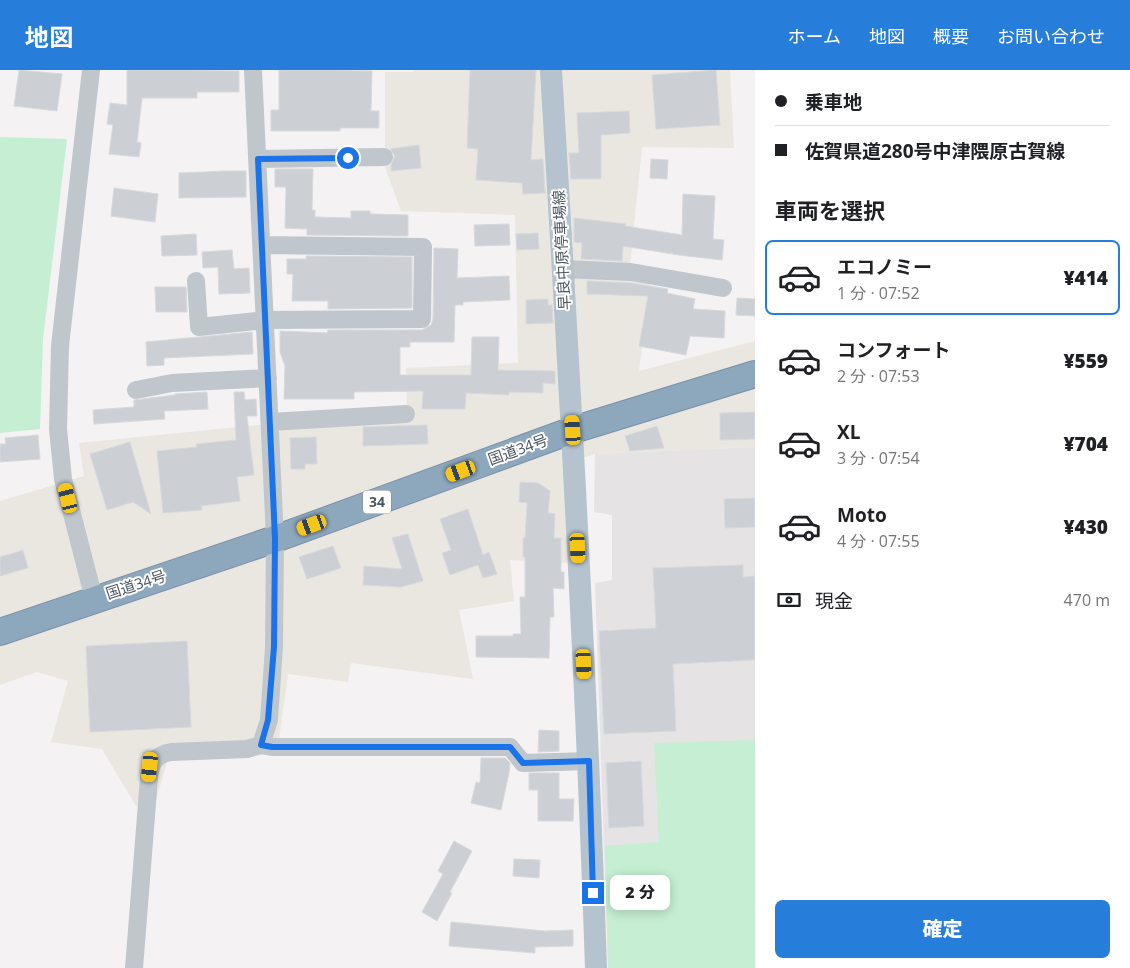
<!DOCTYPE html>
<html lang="ja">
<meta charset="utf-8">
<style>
body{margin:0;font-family:"Open Sans","Noto Sans JP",sans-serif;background:#f6f6f6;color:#202124;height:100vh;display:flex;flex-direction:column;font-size:19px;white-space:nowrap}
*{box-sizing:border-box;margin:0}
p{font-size:16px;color:#757577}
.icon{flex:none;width:28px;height:28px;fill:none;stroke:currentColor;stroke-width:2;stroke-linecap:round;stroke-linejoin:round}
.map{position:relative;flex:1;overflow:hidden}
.side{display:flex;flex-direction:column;background:#fff;width:375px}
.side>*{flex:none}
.top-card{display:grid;align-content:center;height:110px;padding:0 20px;background:#fff}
.end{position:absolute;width:22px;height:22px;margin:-11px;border:6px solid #1a73e8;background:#fff;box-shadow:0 0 0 2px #fff}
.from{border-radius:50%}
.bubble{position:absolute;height:35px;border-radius:8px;background:#fff;box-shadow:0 2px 12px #0003;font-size:16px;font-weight:800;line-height:35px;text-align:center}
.car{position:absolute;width:15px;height:30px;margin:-15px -8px;border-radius:6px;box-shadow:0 0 4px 1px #0007;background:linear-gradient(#f5c518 24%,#345 0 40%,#f5c518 0 76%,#345 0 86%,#f5c518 0)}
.top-card b{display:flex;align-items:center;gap:18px;height:48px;font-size:19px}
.top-card b+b{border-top:1px solid #e0e0e0}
.top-card i{width:12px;height:12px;background:#202124}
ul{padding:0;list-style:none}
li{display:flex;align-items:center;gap:15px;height:75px;margin:0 10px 8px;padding:0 10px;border:2px solid transparent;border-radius:8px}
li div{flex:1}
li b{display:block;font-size:19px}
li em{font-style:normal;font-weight:800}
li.current{border-color:#267eda}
li>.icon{width:45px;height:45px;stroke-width:1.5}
h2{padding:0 20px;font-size:22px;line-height:60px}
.pay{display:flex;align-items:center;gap:12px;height:55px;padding:0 20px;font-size:19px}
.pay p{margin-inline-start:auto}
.action{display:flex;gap:10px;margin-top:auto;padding:10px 20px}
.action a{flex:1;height:58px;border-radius:8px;background:#267eda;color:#fff;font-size:20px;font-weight:800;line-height:58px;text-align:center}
header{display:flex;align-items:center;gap:30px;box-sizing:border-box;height:70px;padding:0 25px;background:#267eda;color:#fff}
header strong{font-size:24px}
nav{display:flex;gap:28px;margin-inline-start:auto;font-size:18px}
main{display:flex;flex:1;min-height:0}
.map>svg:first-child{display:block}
.commercial{fill:#eae7e1}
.education{fill:#e5e3e4}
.green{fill:#c5eed2}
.building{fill:#cccfd4;stroke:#d7d9dd}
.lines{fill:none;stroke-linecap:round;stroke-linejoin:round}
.highway-casing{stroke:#7992a9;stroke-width:28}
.minor{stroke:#bfc7cd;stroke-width:18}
.major{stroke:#b4c3ce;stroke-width:22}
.highway{stroke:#8da7bd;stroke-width:26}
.route{stroke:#1a73e8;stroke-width:6}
.labels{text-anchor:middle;stroke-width:4;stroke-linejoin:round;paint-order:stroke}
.shield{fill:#fff;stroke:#81898f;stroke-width:1}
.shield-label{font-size:14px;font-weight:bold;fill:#4b565f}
.street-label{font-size:15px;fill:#4b565f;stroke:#fff}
</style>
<header>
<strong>地図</strong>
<nav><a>ホーム</a><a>地図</a><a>概要</a><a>お問い合わせ</a></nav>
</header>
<main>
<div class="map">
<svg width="755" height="898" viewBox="0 0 755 898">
<rect width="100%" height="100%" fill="#f4f2f2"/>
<!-- commercial -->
<path class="commercial" d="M414 0H730L734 78 642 77 630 196 652 200 639 301 755 271V377L595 384 566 393 571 493 510 490 514 531 459 540 473 609 351 593 348 612 288 604 277 684 168 689 153 740 136 736 102 679 51 672 68 611 37 602 0 615V431L84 406 79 373 407 340 406 298 518 293 515 145 401 141 385 97V2H413Z"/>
<!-- education -->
<path class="education" d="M755 377V898H608L595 513 612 510V445L594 442 595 384Z"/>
<!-- green -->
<path class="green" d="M0 67 67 69 43 269 40 359 0 363Z
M755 670V898H608L605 776 659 772 654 673Z"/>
<!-- building -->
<path class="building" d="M19 0 62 4 57 41 14 36Z
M127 0 239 1V22H197V28H142L137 72 141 73 139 87 109 84 113 55 107 54 110 33 127 35Z
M279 0 372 1 371 41H379V58H340V61H271V40H279Z
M470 0H536L531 90 543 89 545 123 523 124 522 113 476 110 478 79 467 78Z
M716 0 720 55 656 59 652 5Z
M629 41 630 63 601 65V109H571L569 83H579L577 43Z
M419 75 421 98 391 101V95L395 86 390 79Z
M651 89 668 90 667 109 650 108Z
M275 99H313L312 140H315V147L351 148V141H370V144L408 145V166L307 165V159L285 158 286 117H275Z
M226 101H246V127L179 128V103Z
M114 118 158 124 155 152 111 146Z
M683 124 715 126 713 169 724 170 722 190 679 185 623 176 622 191 581 189 582 173 574 172V148L626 154 625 156 682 165Z
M509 154 510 175 475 176 474 155Z
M538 163 539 179 517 180 516 164Z
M196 164 197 185 162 186 161 166Z
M434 178 458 179 457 208 509 206 510 230 463 232V235H455L454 272H410V277H400V305H471L472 267H499L498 300 555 301V314L543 313V323L509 322V325L466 323 465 339H422L423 321 354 322V329H284L285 296 280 282V261L327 263 328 260H422L431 255 433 249Z
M232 180 234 199 249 198 250 223 219 224 218 197 203 198 202 182Z
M306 186 412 187V238L328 239V231H292L293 204H287V189H306Z
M587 211 630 213 668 219 667 223 695 229 693 239 725 241 724 268 690 266 686 285 639 276 648 226 587 224Z
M155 217H186L187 242H156Z
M737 228 755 229V246L736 245Z
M548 229V235H552L553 253 526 254V230Z
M252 262 253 284 164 288V295L147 296 146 272Z
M207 322 208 339 164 341 165 349 94 354 93 340 134 337V330L175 325V324Z
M234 322H244L245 330 256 329 257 346H247L254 405 237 407 240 431 201 436 202 440 163 443 157 381 197 377 196 374 236 370Z
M755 342V369L720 370V343Z
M427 355 428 374 363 376V357Z
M657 356 664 378 630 381 625 366Z
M38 365 40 389 0 392V374H6L5 368Z
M316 367 317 394H305V399H291L290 368Z
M130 372 151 444 133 432 107 440 90 384Z
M520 412 538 413 550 421 548 443 555 444 554 468H561V502H564V519L553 518 554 547H550L549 588 476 587V566H513V564H521L520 527H525V487H523V468H525L527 433 519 432Z
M755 428V457L725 458 724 429Z
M468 439 483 485 489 482 497 504 483 508 478 495 450 505 442 483 451 480 440 449Z
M408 464 423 511 401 517 363 515 364 496 402 499 392 468Z
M333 476 341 498 307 509 299 487Z
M23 480 28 498 0 506V487Z
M743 495V507L755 506V590L673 594 676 661 604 664 599 561 656 558 653 498Z
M187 571 191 657 90 662 86 576Z
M539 660 559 661V681L538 682Z
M481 688H505L510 693 509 703 501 740 471 733 476 712 480 713Z
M641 691 644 756 609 758 606 693Z
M529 703H559V729H574L573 751H538V720H529Z
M454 771 472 781 450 822 452 823 437 851 422 842 443 804 438 801Z
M514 789 540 790 539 808 513 806Z
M451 852 545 861 573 860V876L535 877V883L449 876Z"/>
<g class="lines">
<!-- highway casing -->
<g class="highway-casing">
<path id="highway" d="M0 562 275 469 573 360 755 304"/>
</g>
<!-- minor -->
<path class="minor" d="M91 0 60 276 58 359 63 409 94 529
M258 89 384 87
M563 199 631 202 723 218
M196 211 199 257 265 250 422 249 423 177 262 175
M136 320 172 313 268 308
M270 352 406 344
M261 675 272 677H510L523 693 589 691
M134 898 149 708C151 692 155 685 171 682L247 679 261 675 269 650 274 577 275 469 253 0"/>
<!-- major -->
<path class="major" d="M551 0C569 299 586 598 596 898"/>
<!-- highway -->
<use href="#highway" class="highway"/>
</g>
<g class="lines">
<!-- route -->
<path class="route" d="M348 88 258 89 275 469 274 577 268 650 261 675 272 677H510L523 693 589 691 593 823"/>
</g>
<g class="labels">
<!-- shield labels -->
<rect class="shield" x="363" y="420.5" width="28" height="23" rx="4"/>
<g class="shield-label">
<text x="377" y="437">34</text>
</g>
<!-- street labels -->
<g class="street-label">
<text transform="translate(562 180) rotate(-93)" y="5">早良中原停車場線</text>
<text transform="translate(518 380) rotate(-20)" y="5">国道34号</text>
<text transform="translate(136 515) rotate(-18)" y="5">国道34号</text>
</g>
</g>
</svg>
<i class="end from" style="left:348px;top:88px"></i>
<i class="end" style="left:593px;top:823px"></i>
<div class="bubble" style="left:610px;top:805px;width:60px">2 分</div>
<i class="car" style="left:573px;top:360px;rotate:356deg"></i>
<i class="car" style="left:461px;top:401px;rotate:250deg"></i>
<i class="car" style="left:68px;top:428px;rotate:346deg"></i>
<i class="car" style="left:312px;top:455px;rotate:250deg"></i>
<i class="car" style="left:578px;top:478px;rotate:177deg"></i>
<i class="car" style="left:584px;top:594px;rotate:177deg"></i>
<i class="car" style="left:150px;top:697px;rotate:186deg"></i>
</div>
<section class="side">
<div class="top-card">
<b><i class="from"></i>乗車地</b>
<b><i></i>佐賀県道280号中津隈原古賀線</b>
</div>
<h2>車両を選択</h2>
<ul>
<li class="current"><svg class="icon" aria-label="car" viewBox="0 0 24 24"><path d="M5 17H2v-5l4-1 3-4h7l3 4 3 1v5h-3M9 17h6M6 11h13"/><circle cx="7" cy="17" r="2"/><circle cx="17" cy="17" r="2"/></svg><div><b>エコノミー</b><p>1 分 · 07:52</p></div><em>¥414</em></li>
<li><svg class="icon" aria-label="car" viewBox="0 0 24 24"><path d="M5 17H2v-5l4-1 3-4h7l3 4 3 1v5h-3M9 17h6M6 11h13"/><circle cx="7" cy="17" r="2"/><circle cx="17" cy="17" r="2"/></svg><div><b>コンフォート</b><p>2 分 · 07:53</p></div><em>¥559</em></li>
<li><svg class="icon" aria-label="car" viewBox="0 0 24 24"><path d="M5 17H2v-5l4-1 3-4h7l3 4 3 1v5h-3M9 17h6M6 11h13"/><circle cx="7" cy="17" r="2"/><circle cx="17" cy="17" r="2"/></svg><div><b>XL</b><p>3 分 · 07:54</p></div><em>¥704</em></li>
<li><svg class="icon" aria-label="car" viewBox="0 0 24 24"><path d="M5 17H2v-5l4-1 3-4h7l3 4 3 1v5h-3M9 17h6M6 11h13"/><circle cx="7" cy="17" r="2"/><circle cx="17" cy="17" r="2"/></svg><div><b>Moto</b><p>4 分 · 07:55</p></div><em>¥430</em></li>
</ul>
<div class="pay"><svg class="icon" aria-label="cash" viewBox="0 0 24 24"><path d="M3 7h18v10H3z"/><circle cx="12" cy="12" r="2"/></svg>現金<p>470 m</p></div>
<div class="action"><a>確定</a></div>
</section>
</main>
